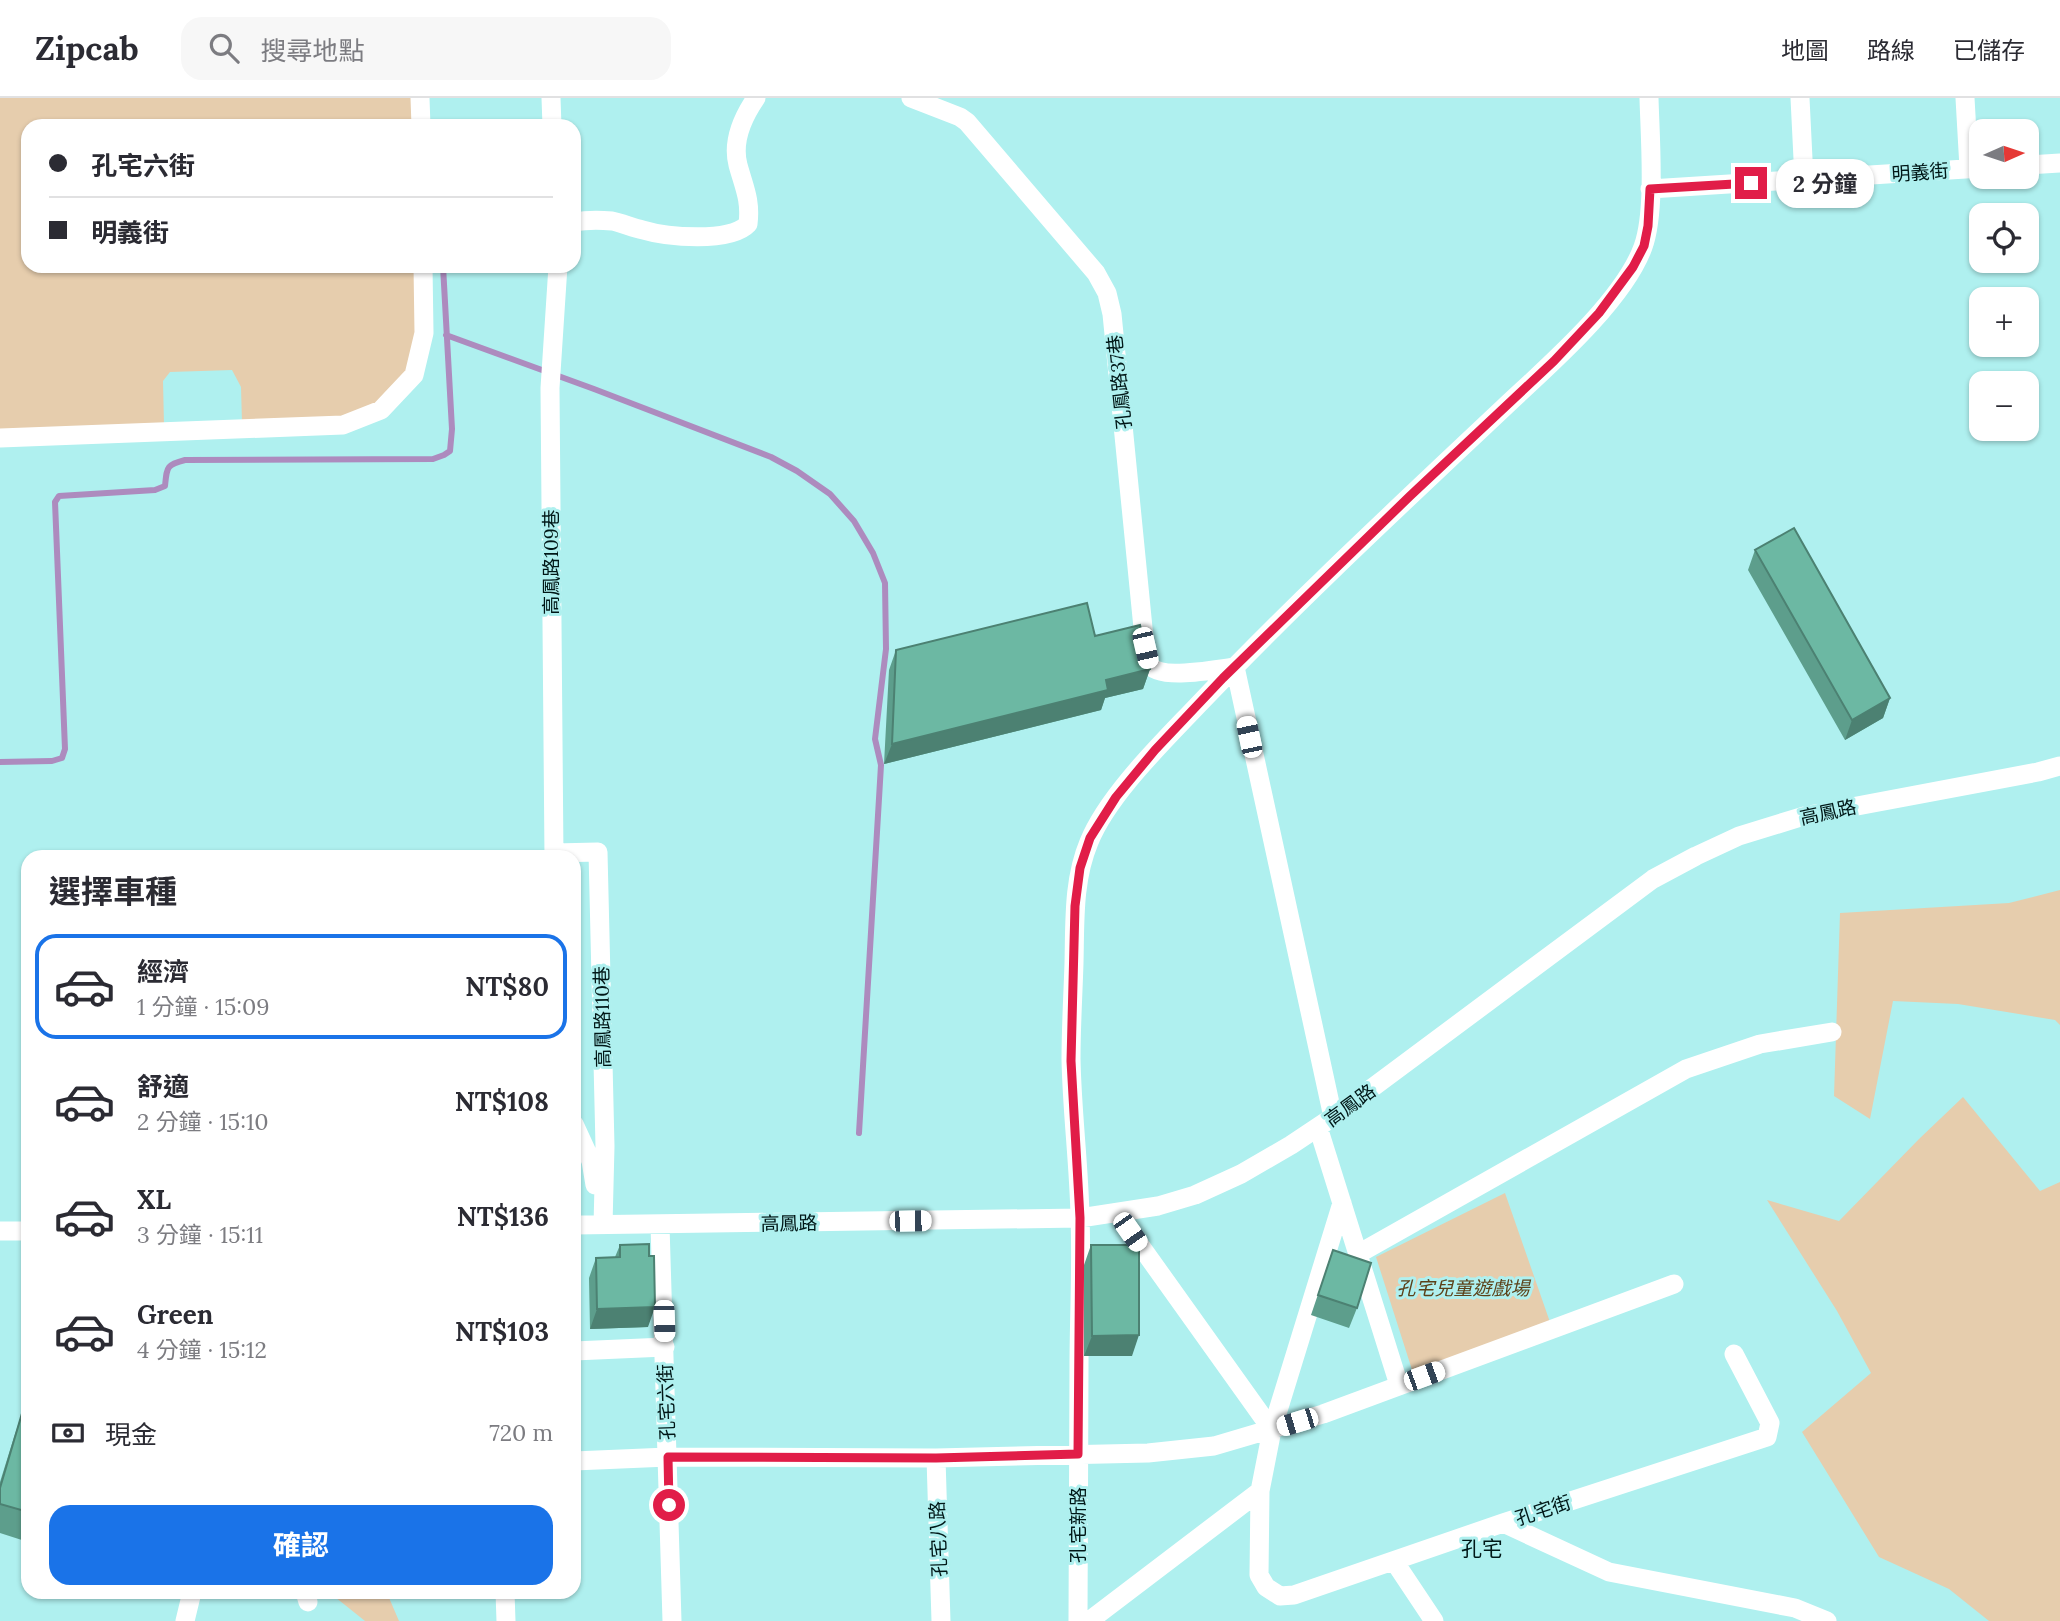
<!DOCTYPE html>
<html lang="zh-TW">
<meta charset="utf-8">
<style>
body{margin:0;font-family:Lora,"Noto Sans TC",serif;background:#f7f7f7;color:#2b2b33;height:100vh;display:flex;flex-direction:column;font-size:26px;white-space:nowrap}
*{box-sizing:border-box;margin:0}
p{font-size:23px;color:#7c7c81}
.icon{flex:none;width:38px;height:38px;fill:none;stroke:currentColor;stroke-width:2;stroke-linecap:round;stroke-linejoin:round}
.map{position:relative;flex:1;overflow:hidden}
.details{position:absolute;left:21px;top:752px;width:560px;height:749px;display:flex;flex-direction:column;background:#fff;border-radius:21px;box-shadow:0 2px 5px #0004}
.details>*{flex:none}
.hud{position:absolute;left:21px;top:21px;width:560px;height:154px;border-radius:21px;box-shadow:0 2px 5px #0004;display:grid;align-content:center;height:154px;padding:0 28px;background:#fff}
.needle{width:46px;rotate:87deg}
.buttons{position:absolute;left:1969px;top:21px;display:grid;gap:14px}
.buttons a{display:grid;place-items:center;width:70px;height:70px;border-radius:14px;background:#fff;box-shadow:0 2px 5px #0004;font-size:35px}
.end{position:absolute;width:32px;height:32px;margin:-16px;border:9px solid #e11d48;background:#fff;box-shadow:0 0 0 4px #fff}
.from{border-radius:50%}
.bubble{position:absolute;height:49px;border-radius:21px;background:#fff;box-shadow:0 2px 5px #0004;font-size:23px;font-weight:700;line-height:49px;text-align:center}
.car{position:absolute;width:21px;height:42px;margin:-21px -10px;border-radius:9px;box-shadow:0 0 5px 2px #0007;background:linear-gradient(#fff 24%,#345 0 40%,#fff 0 76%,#345 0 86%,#fff 0)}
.hud b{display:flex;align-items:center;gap:24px;height:66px;font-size:26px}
.hud b+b{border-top:2px solid #e1e1e2}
.hud i{width:18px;height:18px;background:#2b2b33}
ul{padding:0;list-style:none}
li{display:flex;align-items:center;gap:21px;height:105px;margin:0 14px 10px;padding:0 14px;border:4px solid transparent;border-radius:21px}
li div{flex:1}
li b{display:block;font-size:26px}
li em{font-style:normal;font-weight:700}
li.active{border-color:#1a73e8}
li>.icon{width:63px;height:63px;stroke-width:1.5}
h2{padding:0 28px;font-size:32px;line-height:84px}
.pay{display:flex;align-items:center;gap:18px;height:77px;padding:0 28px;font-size:26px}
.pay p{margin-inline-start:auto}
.cta{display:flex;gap:14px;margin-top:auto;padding:14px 28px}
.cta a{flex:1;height:80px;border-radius:21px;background:#1a73e8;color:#fff;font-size:28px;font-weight:700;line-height:80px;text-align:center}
header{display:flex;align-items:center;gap:42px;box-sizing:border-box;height:98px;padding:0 35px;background:#fff;border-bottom:2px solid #e1e1e2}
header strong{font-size:33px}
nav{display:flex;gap:38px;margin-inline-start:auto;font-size:24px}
.search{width:490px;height:63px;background:#f7f7f7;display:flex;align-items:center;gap:18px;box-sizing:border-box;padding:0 24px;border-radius:21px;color:#7c7c81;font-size:26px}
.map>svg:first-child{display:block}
.green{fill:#e6cdad}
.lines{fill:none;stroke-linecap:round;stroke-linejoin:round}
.stream{stroke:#ad8bbe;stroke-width:6}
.minor{stroke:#fff;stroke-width:19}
.wall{fill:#5d9e8c}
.shaded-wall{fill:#4c8172}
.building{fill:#6cb8a3;stroke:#4c8172;stroke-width:2}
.route{stroke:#e11d48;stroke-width:9}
.labels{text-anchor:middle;stroke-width:6;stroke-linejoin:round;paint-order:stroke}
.street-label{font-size:19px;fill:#001717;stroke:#aff0ef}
.park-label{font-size:19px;font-style:italic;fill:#5c4119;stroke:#aff0ef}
.neighbourhood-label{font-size:21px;fill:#001717;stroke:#aff0ef}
</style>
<header>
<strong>Zipcab</strong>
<div class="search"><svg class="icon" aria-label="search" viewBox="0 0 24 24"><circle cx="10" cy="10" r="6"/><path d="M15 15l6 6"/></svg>搜尋地點</div>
<nav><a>地圖</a><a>路線</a><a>已儲存</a></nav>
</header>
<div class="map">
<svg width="2060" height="1523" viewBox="0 0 2060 1523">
<rect width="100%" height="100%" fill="#aff0ef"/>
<!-- green -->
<path class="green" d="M0 0H416V28H28V168H418L419 234 408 274 375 307 335 320 242 325 241 289 232 272 170 274 163 283 164 327 0 333Z
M2060 792V927L2055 922 1958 906 1893 903 1870 1021 1834 998 1840 815 2009 805Z
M1963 999 2040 1093 2060 1084V1523H1989L1949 1491 1879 1459 1802 1334 1871 1275 1837 1213 1767 1102 1839 1123 1919 1041Z
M1505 1095 1551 1227 1414 1278 1376 1159Z
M330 1495H387L399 1523H365Z"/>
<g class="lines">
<!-- stream -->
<path class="stream" d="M446 237 594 291 771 359 797 373 830 396 854 423 873 455 885 485 886 551 875 641 881 667 859 1035
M0 664 52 663 62 660 65 651 55 404 59 398 155 392 165 388C167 369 166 367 185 362L433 361 444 357 450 353 452 331 443 168"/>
<!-- minor -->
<path class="minor" d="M420 0 421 28
M551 0 552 28
M911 0 960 19 967 24 1096 175 1107 195 1112 216 1145 550C1146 554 1146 562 1149 566 1158 583 1218 571 1235 569L1333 1019
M1800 0 1804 81
M1965 0 1969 70
M2026 67 2060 65
M1650 91 1981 70
M574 124C586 122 599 122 612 123 622 125 633 130 643 132 666 139 730 145 748 126 751 102 744 89 738 67 732 44 743 19 756 0
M0 340 343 327 381 312 414 277 424 235 423 168
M554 755 598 754 605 1048 603 1127
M554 760 550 290 558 168
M574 1026 591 1063 595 1087
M1318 1029 1399 1287
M1342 1105 1272 1332 1260 1393 1259 1477 1266 1489 1280 1498 1294 1497 1503 1425 1767 1339 1770 1325 1734 1256
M1117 1115 1272 1332
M574 1127 1080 1120 1158 1108 1195 1097 1241 1076 1291 1047 1333 1019 1653 781 1696 758 1739 738 1804 718 2038 674 2060 668
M660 1127 672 1523
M0 1133H28
M1358 1156 1686 971 1760 946 1832 934
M574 1253 665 1249
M936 1360 941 1523
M574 1363 668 1359 936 1360 1148 1355 1214 1348 1323 1316 1674 1186
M1503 1425 1609 1474 1795 1510 1827 1523
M1394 1463 1434 1523
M305 1494 308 1504
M505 1494 506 1523
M185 1523 192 1494
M1078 1523C1078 1438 1078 1353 1079 1268 1079 1219 1082 1169 1080 1119 1079 1067 1072 1014 1071 961 1071 929 1073 897 1074 865 1075 824 1073 782 1089 744 1108 697 1163 644 1198 607 1299 501 1407 401 1513 301 1554 263 1624 201 1643 149 1656 114 1650 39 1649 0
M1089 1523 1260 1393"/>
</g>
<!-- wall -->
<path class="wall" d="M1755 452 1890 600 1883 620 1845 642 1748 472Z
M1095 538 1150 571 1143 591 1105 600 1101 612 884 666 889 572 896 552Z
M620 1147 648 1229 590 1231 589 1180 596 1160 615 1159Z
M1091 1147 1132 1258H1084V1167Z
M1333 1152 1357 1210 1349 1230 1311 1217Z
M23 1312 28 1313V1444L0 1435V1384L14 1339Z"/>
<!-- shaded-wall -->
<path class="shaded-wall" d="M1150 571 1143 591 1105 600 1101 612 884 666 892 646 1106 582Z
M1890 600 1883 620 1845 642 1852 622Z
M655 1209 648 1229 590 1231 597 1211Z
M1139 1237 1132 1258H1084L1092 1238Z"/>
<!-- building -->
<path class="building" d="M1794 430 1890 600 1852 622 1755 452Z
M1087 505 1095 538 1140 527 1150 571 1106 582 1108 592 892 646 896 552Z
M649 1146V1158H654L655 1209 597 1211 596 1160 620 1159V1147Z
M1091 1147H1139V1237L1092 1238Z
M1333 1152 1371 1165 1357 1210 1318 1197Z
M23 1312 28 1313V1414L0 1406V1390Z"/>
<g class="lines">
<!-- route -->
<path class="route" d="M669 1407 668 1359 936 1360 1078 1356 1080 1120 1071 963 1075 808 1080 770 1090 740 1116 699 1155 652 1223 580 1410 398 1554 263 1599 215 1633 169 1644 148 1648 128 1650 91 1751 85"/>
</g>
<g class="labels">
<!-- street labels -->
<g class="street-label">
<text transform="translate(1920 74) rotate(-4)" y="7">明義街</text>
<text transform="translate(1119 284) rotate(-96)" y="7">孔鳳路37巷</text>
<text transform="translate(551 464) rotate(-90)" y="7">高鳳路109巷</text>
<text transform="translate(1828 714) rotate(-12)" y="7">高鳳路</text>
<text transform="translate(602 919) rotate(-91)" y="7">高鳳路110巷</text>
<text transform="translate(1350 1007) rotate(-36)" y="7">高鳳路</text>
<text transform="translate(789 1125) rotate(-1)" y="7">高鳳路</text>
<text transform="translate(666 1304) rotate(-92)" y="7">孔宅六街</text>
<text transform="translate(1543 1412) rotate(-18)" y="7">孔宅街</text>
<text transform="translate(1078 1427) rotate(-90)" y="7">孔宅新路</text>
<text transform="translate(938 1441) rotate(-92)" y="7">孔宅八路</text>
</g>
<!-- park labels -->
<g class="park-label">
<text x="1463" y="1197">孔宅兒童遊戲場</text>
</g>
<!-- neighbourhood labels -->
<g class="neighbourhood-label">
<text x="1482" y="1458">孔宅</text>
</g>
</g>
</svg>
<div class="buttons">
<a><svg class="needle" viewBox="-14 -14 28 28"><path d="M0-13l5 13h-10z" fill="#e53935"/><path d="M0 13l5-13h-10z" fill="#7c7c81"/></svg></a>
<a><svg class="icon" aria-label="locate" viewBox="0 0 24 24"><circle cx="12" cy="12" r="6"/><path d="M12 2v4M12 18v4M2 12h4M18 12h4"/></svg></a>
<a>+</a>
<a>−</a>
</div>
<i class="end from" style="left:669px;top:1407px"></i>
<i class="end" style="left:1751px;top:85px"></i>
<div class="bubble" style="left:1776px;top:61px;width:98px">2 分鐘</div>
<i class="car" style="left:1145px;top:550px;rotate:167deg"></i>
<i class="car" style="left:1249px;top:639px;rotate:348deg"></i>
<i class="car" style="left:910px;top:1123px;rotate:89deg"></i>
<i class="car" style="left:1130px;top:1134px;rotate:145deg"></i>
<i class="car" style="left:664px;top:1223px;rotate:178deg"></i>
<i class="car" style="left:1424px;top:1278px;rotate:70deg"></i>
<i class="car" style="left:1297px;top:1324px;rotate:253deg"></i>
<div class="hud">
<b><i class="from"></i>孔宅六街</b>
<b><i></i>明義街</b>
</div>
<section class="details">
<h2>選擇車種</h2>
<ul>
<li class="active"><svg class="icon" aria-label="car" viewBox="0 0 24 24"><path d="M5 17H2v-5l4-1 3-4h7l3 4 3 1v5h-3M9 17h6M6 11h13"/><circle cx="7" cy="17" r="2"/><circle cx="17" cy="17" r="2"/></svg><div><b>經濟</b><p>1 分鐘 · 15:09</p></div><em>NT$80</em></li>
<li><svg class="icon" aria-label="car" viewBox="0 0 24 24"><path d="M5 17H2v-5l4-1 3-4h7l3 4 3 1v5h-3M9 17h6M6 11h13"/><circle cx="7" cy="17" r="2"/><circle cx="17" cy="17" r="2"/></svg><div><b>舒適</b><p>2 分鐘 · 15:10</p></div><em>NT$108</em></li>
<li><svg class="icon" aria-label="car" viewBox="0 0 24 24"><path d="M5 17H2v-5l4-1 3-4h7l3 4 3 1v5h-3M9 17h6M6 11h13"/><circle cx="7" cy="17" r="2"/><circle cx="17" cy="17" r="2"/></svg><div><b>XL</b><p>3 分鐘 · 15:11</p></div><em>NT$136</em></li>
<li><svg class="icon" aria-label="car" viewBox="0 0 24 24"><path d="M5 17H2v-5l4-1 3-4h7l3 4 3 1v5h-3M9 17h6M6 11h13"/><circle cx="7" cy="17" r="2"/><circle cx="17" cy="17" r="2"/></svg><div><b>Green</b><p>4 分鐘 · 15:12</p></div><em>NT$103</em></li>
</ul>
<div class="pay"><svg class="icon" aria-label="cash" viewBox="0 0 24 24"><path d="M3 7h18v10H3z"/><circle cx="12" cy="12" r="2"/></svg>現金<p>720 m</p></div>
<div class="cta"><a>確認</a></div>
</section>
</div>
